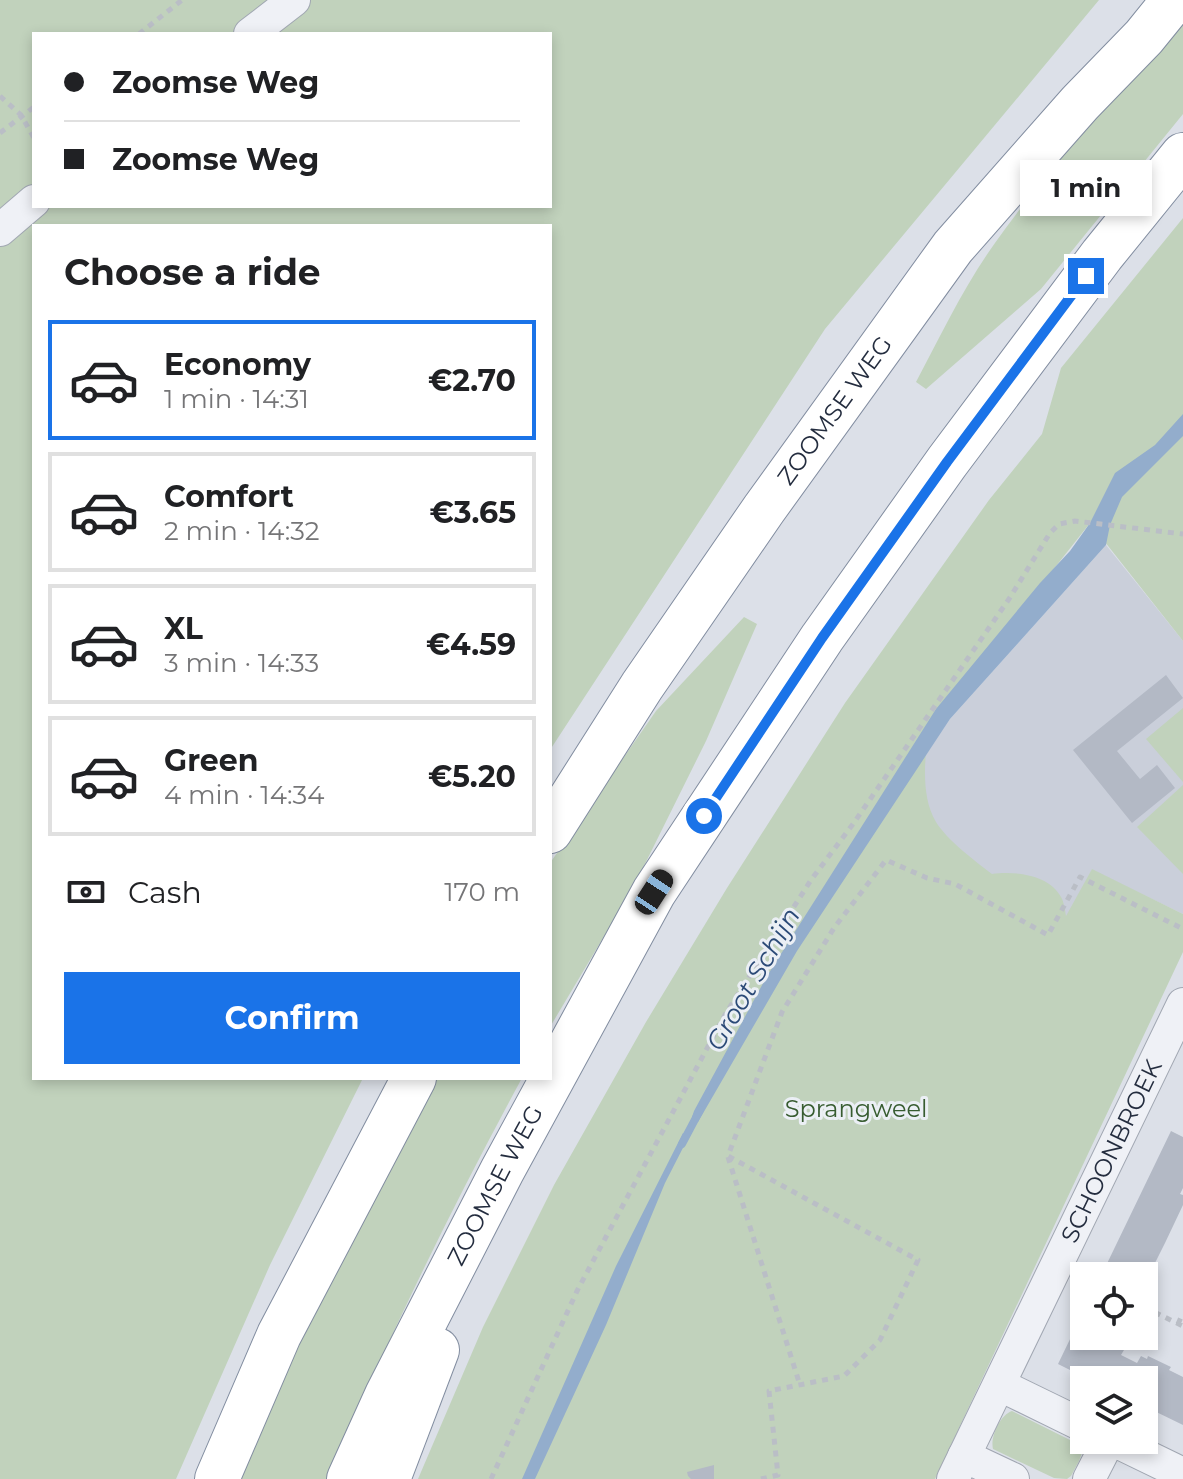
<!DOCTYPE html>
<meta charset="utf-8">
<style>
body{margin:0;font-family:Montserrat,sans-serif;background:#f2f2f2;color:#202124;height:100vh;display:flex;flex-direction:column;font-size:30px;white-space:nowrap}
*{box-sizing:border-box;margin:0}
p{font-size:26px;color:#757577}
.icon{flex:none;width:44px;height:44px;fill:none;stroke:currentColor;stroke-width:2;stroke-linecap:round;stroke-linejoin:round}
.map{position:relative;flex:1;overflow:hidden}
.drawer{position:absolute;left:32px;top:224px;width:520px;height:856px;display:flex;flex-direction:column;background:#fff;border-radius:0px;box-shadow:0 4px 12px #0003}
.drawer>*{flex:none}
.banner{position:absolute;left:32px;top:32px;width:520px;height:176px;border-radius:0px;box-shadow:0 4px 12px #0003;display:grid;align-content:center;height:176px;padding:0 32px;background:#fff}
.tools{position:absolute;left:1070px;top:1262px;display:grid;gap:16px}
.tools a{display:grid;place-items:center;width:88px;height:88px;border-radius:0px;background:#fff;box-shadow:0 4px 12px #0003;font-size:40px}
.end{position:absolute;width:36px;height:36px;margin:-18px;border:10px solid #1a73e8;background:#fff;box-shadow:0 0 0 4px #fff}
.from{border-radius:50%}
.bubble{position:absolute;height:56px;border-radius:0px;background:#fff;box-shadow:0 4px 12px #0003;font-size:26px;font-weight:700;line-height:56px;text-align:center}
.car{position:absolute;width:24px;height:48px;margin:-24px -12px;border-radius:10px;box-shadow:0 0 6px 2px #0007;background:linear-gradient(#222 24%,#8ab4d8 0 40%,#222 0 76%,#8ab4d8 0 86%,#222 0)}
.banner b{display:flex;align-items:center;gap:28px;height:76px;font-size:30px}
.banner b+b{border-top:2px solid #e0e0e0}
.banner i{width:20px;height:20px;background:#202124}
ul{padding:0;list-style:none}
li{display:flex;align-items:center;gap:24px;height:120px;margin:0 16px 12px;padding:0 16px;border:4px solid #e0e0e0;border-radius:0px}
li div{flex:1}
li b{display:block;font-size:30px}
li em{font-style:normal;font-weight:700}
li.active{border-color:#1a73e8}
li>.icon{width:72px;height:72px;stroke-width:1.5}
h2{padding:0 32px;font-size:36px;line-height:96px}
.pay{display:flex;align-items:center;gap:20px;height:88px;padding:0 32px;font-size:30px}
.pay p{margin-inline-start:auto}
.action{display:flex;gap:16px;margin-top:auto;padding:16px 32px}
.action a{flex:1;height:92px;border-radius:0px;background:#1a73e8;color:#fff;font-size:32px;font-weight:700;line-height:92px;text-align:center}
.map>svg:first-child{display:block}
.built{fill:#cacfda}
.green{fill:#c1d2bc;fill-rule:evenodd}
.water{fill:#93adcc}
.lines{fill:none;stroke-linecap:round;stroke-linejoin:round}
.stream{stroke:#93adcc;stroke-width:8}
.building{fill:#b3b9c5}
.minor-casing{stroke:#a1a7b2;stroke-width:34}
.highway-casing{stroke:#828da0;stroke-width:46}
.path{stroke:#babec6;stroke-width:5;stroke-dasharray:6 6;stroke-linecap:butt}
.minor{stroke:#eff1f6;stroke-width:32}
.highway{stroke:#fff;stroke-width:44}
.route{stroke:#1a73e8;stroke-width:10}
.labels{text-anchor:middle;stroke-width:6;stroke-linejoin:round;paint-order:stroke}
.street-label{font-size:24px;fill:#242d3f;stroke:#ebeff5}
.park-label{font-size:24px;fill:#375c30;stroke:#ebeff5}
.water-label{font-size:26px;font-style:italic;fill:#2b4a77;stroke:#ebeff5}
</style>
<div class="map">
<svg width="1183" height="1479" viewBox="0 0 1183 1479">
<rect width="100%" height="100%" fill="#dce0e8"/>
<!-- built -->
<path class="built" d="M1106 545 1183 641V914L1092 870 1059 931 877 828 950 719Z"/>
<!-- green -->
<path class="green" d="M0 0H1099L825 329 550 750V226H34V1078H363L270 1265 176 1479H0ZM34 34H550V206H34Z
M1183 24V114L1041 289 926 389 916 382C941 335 964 286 995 243 1050 165 1117 94 1183 24Z
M1183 218V641L1090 523 929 727C925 756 920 795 936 822 947 840 975 861 992 874 1014 871 1049 874 1061 897 1064 902 1065 910 1066 916L1092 869 1183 914V952L935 1479H418L483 1327 554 1185 646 1022 727 888 845 703 989 500 1042 434 1061 368Z
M744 617 757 624 706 741 634 886 550 1027V863L656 711Z
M1183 708V782L1146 739Z
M1183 785V874L1137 827Z
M428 1078H522C451 1209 386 1341 329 1479H238L293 1351Z
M1012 1411 1080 1445 1082 1453 1079 1461 1071 1476 1067 1479 1054 1478 993 1449C990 1437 1000 1415 1012 1411Z"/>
<!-- water -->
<path class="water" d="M1183 414V436L1122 497 1110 525 1106 545 950 719 797 951 698 1122 692 1117 694 1111 767 976 936 709 1040 583 1070 551 1090 523 1115 473 1155 445Z
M683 1133 688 1138 665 1183 606 1325 535 1479H522L616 1266Z"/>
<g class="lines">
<!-- stream -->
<path class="stream" d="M682 1144 700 1110"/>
</g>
<!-- building -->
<path class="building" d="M1166 675 1183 698 1117 751 1140 779 1157 765 1175 788 1132 823 1073 750Z
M1171 1131 1183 1137V1188L1180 1194 1183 1195V1205L1165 1243 1144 1285V1276H1101Z
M1073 1333 1098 1345 1101 1339 1124 1350 1121 1355 1137 1363 1141 1356 1147 1359 1148 1356 1171 1367 1169 1370 1183 1377V1425L1144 1406V1380H1090L1058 1364Z
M714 1465V1479H691L688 1476 687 1472Z"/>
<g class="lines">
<!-- minor casing -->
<g class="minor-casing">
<g id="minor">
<path d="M250 34 294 0"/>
<path d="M0 230 34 201"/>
<path d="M1000 1385 1084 1426"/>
<path d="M1113 1440 1183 1474"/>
<path d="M964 1456 1013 1479"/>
<path id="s1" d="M953 1479 1183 1004"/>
<path d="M1089 1479 1109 1440"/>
</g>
</g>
<!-- highway casing -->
<g class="highway-casing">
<g id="highway">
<path id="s2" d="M550 831 642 686 764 509 953 247 1080 103 1144 37 1174 0"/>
<path d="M217 1479 279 1335 414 1078"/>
<path id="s3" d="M349 1479 387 1395 502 1171 654 892 822 638 947 462 1102 255 1183 155"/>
<path d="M388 1479 437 1350"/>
</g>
</g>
<!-- path -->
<path class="path" d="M139 34 182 0
M0 96 21 115 34 138
M0 133 34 107
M728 1157 800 1385
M1144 1307 1183 1326
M1178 1324 1183 1313
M491 1479 577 1291 726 1013 811 880 853 824 1009 599 1050 533 1059 524 1075 521 1183 534
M761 1479 778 1475 769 1391 844 1376 880 1340 918 1260 728 1156 782 1012 834 928 886 860 927 878 955 884 1048 935 1080 877 1183 929"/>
<!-- minor -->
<use href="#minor" class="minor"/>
<!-- highway -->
<use href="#highway" class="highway"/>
</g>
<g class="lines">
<!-- route -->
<path class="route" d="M704 816 822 638 947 462 1086 276"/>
</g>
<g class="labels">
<!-- street labels -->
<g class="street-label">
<text dy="8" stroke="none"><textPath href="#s2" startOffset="508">ZOOMSE WEG</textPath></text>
<text dy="8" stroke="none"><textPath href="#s1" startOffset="364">SCHOONBROEK</textPath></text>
<text dy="8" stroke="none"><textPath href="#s3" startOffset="328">ZOOMSE WEG</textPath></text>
</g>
<!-- park labels -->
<g class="park-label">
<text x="856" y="1117">Sprangweel</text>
</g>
<!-- water labels -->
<g class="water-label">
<text transform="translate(753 979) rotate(-60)" y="9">Groot Schijn</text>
</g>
</g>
</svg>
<div class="tools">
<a><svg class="icon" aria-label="locate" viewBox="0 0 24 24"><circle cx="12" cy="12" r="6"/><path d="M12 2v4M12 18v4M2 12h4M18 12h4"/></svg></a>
<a><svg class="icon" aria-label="layers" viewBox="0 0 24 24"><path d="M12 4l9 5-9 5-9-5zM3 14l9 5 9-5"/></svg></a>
</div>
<i class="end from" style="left:704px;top:816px"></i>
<i class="end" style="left:1086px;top:276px"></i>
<div class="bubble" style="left:1020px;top:160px;width:132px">1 min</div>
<i class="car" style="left:654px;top:892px;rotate:33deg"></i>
<div class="banner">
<b><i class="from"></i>Zoomse Weg</b>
<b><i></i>Zoomse Weg</b>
</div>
<section class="drawer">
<h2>Choose a ride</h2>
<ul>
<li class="active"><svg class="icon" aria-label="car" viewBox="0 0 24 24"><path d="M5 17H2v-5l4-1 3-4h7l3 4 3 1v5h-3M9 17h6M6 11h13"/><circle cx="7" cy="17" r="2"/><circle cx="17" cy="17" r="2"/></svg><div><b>Economy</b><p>1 min · 14:31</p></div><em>€2.70</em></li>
<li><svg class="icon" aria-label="car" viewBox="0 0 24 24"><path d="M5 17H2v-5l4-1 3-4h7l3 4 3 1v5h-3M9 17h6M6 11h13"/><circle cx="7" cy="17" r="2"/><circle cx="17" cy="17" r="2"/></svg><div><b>Comfort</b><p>2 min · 14:32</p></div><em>€3.65</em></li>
<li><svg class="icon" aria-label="car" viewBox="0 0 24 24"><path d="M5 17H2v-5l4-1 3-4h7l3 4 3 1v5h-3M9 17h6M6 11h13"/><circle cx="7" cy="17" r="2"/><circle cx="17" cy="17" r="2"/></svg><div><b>XL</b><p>3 min · 14:33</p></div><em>€4.59</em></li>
<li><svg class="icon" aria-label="car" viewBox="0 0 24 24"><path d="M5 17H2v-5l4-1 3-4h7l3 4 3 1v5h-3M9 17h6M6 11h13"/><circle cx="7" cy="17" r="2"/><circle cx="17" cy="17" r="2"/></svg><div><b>Green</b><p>4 min · 14:34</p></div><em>€5.20</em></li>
</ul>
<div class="pay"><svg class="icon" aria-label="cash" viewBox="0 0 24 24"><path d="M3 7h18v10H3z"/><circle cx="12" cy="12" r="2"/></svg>Cash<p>170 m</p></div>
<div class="action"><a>Confirm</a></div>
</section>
</div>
